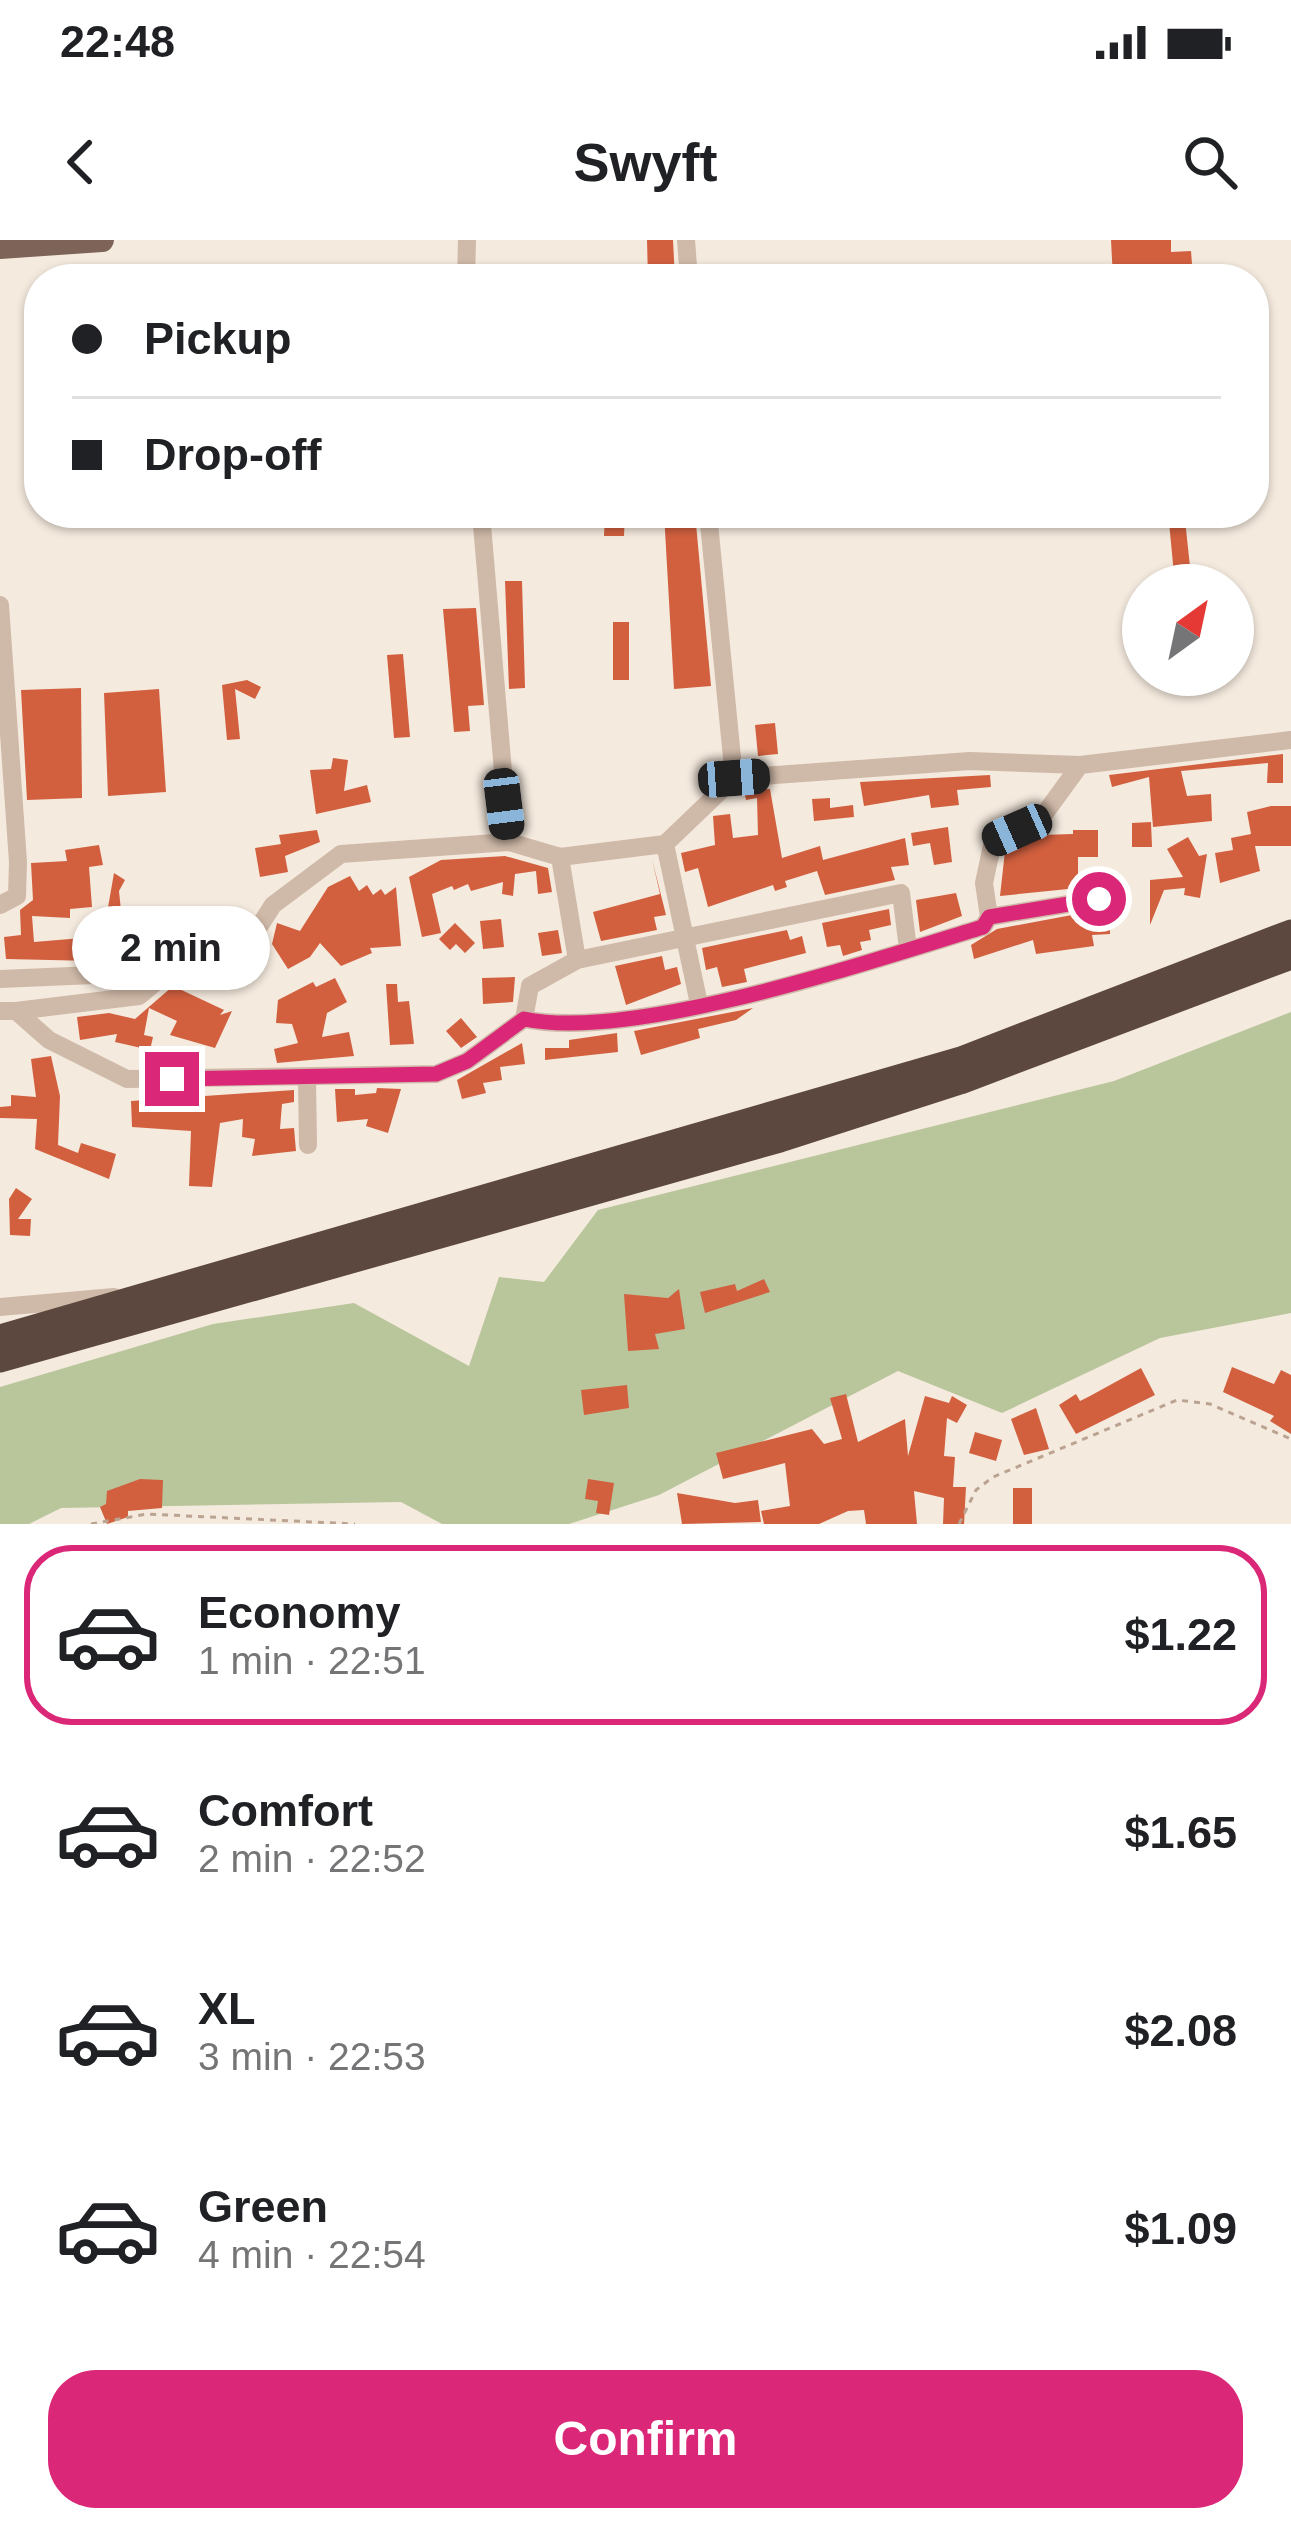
<!DOCTYPE html>
<meta charset="utf-8">
<style>
body{margin:0;font-family:Arial,sans-serif;background:#f2f2f2;color:#202124;height:100vh;display:flex;flex-direction:column;font-size:45px;white-space:nowrap}
*{box-sizing:border-box;margin:0}
p{font-size:39px;color:#757577}
.icon{flex:none;width:66px;height:66px;fill:none;stroke:currentColor;stroke-width:2;stroke-linecap:round;stroke-linejoin:round}
.map{position:relative;height:1284px;overflow:hidden}
.details{display:flex;flex-direction:column;background:#fff;flex:1}
.details>*{flex:none}
.guide{position:absolute;left:24px;top:24px;width:1245px;height:264px;border-radius:48px;box-shadow:0 3px 9px #0004;display:grid;align-content:center;height:264px;padding:0 48px;background:#fff}
.needle{width:78px;rotate:33deg}
.controls{position:absolute;left:1122px;top:324px;display:grid;gap:24px}
.controls a{display:grid;place-items:center;width:132px;height:132px;border-radius:50%;background:#fff;box-shadow:0 3px 9px #0004;font-size:60px}
.end{position:absolute;width:54px;height:54px;margin:-27px;border:15px solid #db2777;background:#fff;box-shadow:0 0 0 6px #fff}
.from{border-radius:50%}
.bubble{position:absolute;height:84px;border-radius:42px;background:#fff;box-shadow:0 3px 9px #0004;font-size:39px;font-weight:700;line-height:84px;text-align:center}
.car{position:absolute;width:36px;height:72px;margin:-36px -18px;border-radius:15px;box-shadow:0 0 9px 3px #0007;background:linear-gradient(#222 24%,#8ab4d8 0 40%,#222 0 76%,#8ab4d8 0 86%,#222 0)}
.guide b{display:flex;align-items:center;gap:42px;height:114px;font-size:45px}
.guide b+b{border-top:3px solid #e0e0e0}
.guide i{width:30px;height:30px;background:#202124}
ul{padding:21px 0 0;list-style:none}
li{display:flex;align-items:center;gap:36px;height:180px;margin:0 24px 18px;padding:0 24px;border:6px solid transparent;border-radius:48px}
li div{flex:1}
li b{display:block;font-size:45px}
li em{font-style:normal;font-weight:700}
li.current{border-color:#db2777}
li>.icon{width:108px;height:108px;stroke-width:1.5}
.cta{display:flex;gap:24px;margin-top:auto;padding:24px 48px}
.cta a{flex:1;height:138px;border-radius:48px;background:#db2777;color:#fff;font-size:48px;font-weight:700;line-height:138px;text-align:center}
.status{display:flex;justify-content:space-between;align-items:center;height:84px;padding:0 60px;background:#fff;direction:ltr}
.status svg{height:33px;fill:currentColor}
header{display:flex;justify-content:space-between;align-items:center;height:156px;padding:0 48px;background:#fff;font-size:54px;font-weight:700}
.map>svg:first-child{display:block}
.green{fill:#b9c69c}
.building{fill:#d2603f}
.lines{fill:none;stroke-linecap:round;stroke-linejoin:round}
.path{stroke:#bba392;stroke-width:3;stroke-dasharray:6 6;stroke-linecap:butt}
.minor{stroke:#cfb9a8;stroke-width:18}
.major{stroke:#7e6458;stroke-width:24}
.highway{stroke:#5d483f;stroke-width:27}
.route{stroke:#db2777;stroke-width:15}
</style>
<div class="status"><b>22:48</b><svg viewBox="0 0 49 12"><path d="M0 12V9h3v3zM5 12V6h3v6zM10 12V3h3v9zM15 12V0h3v12zM26 1h20v11H26zM47 4h2v5h-2z"/></svg></div>
<header><svg class="icon" aria-label="back" viewBox="0 0 24 24"><path d="M15 5l-7 7 7 7"/></svg>Swyft<svg class="icon" aria-label="search" viewBox="0 0 24 24"><circle cx="10" cy="10" r="6"/><path d="M15 15l6 6"/></svg></header>
<div class="map">
<svg width="1291" height="1284" viewBox="0 0 1291 1284">
<rect width="100%" height="100%" fill="#f5eade"/>
<!-- green -->
<path class="green" d="M1291 772V1073L1160 1098 1002 1173 898 1131 659 1255 569 1284H442L401 1262 61 1268 29 1284H0V1147L213 1084 354 1063 469 1126 499 1037 544 1042 598 970 1114 841Z"/>
<!-- building -->
<path class="building" d="M647 0H673L675 39H648Z
M1111 0H1171V12L1191 11 1193 37 1113 39Z
M605 273H625L624 296H604Z
M664 273H695L711 446 674 449Z
M1185 280 1192 345H1175L1169 282Z
M505 341H522L525 448 509 449Z
M476 368 484 465 468 466 470 491 454 492 443 369Z
M613 382H629V440H613Z
M403 414 410 497 394 498 387 415Z
M247 440 261 447 255 459 235 449 240 499 227 500 222 445Z
M81 448 82 558 27 560 21 450Z
M159 449 166 552 108 556 104 453Z
M775 483 778 514 758 516 755 485Z
M1283 514V543H1267L1268 523 1181 531 1187 556 1211 554 1212 581 1153 587 1149 537 1112 547 1109 535Z
M333 518 348 520 344 551 367 545 371 562 316 574 310 530 331 529Z
M990 535 991 547 957 550 959 565 931 568 929 555 864 566 860 542Z
M770 549 782 618 820 606 823 620 905 598 909 625 891 627 895 640 825 655 817 631 785 641 787 647 775 651 773 645 708 667 698 628 685 632 681 613 715 605 713 576 730 574 733 598 758 595 757 558 746 560 744 551Z
M830 558V568L853 565 854 577 814 581 812 559Z
M1271 566H1291V606H1255L1260 631 1220 643 1215 613 1233 610 1231 598 1251 594 1247 572Z
M1151 582 1152 607H1132V583Z
M948 587 952 622 934 625 930 603 913 606 911 593Z
M317 590 320 602 285 616 288 632 260 637 255 608 281 604 279 595Z
M1073 590H1098V617H1078V648L1000 656 1005 611 1040 595 1073 594Z
M1188 597 1199 616 1207 614 1200 658 1184 655 1185 648 1164 650 1150 685V640L1183 637 1167 609Z
M99 605 103 625 89 627 92 667 70 669V678L32 676 34 702 94 697V721L6 719 4 697 21 695 20 670 33 660 31 623 67 621 65 610Z
M505 616 548 628 552 652 538 654 536 631 515 634 513 656 502 654 503 642 471 651 468 644 454 650 452 646 432 654 441 693 422 697 409 637 441 620Z
M652 619 666 675 654 677 657 690 601 701 593 672 660 654Z
M114 633 125 640 119 651 122 680 106 679Z
M350 636 359 651 367 645 373 655 381 649 385 655 396 647 401 706 370 708 372 713 341 726 320 703 310 717 288 729 272 704 277 683 300 691 328 647Z
M956 653 962 676 920 692 916 660Z
M1109 668 1110 694 1092 695 1094 706 1036 714 1033 700 974 719 971 705 997 689Z
M889 669 891 685 869 690 871 700 860 702 862 710 843 716 840 705 827 707 822 683Z
M501 679 504 707 483 709 480 681Z
M455 683 475 703 465 713 456 704 450 710 439 699Z
M558 690 562 713 542 716 538 693Z
M787 690 790 700 802 696 806 713 744 729 747 742 722 747 717 727 706 730 702 708Z
M662 716 665 730 677 727 681 744 626 765 615 726Z
M515 737 513 762 483 764 482 738Z
M335 738 347 762 327 773 322 797 349 792 354 816 277 823 274 809 298 803 292 784 276 783 278 760 313 742 316 747Z
M386 744H397L398 762 409 761 414 804 390 805Z
M173 746 224 770 220 775 232 771 215 808 170 795 177 781 149 768 144 795 153 797 150 810 115 802 117 794 80 800 77 777 109 773 135 779Z
M753 768 736 780 698 789 700 798 641 815 634 791Z
M461 778 477 797 461 808 446 791Z
M617 793 618 812 545 820V808H569V800Z
M522 803 525 824 500 827 502 840 483 843 486 853 462 859 457 840Z
M51 816 60 856 58 905 78 913 81 903 116 914 109 939 35 909 37 879 0 878V867L11 866V855L36 857 31 819Z
M377 848 401 849 388 893 366 886 368 879 337 882 335 849H355V855L376 853Z
M294 850V862L282 864 280 889 294 888 296 911 252 916 255 899 242 897 243 879 220 883 212 947 189 946 191 891 132 887 131 861Z
M16 948 32 959 18 979H31L30 996 10 995 9 959Z
M764 1039 770 1052 705 1073 700 1052 735 1044 737 1051Z
M679 1049 685 1089 655 1094 659 1109 628 1111 624 1054 668 1058Z
M1232 1127 1274 1144 1281 1130 1291 1135V1194L1270 1181 1274 1176 1223 1152Z
M1141 1128 1155 1155 1076 1194 1059 1165 1076 1154 1080 1161 1090 1156Z
M627 1145 629 1168 584 1175 581 1150Z
M846 1154 858 1202 905 1179 908 1216 925 1156 949 1163 952 1156 967 1165 957 1183 947 1178 944 1216 955 1217 953 1247H966L964 1284H943L944 1258 914 1251 917 1284H866L864 1270 848 1271 819 1284H764L761 1271 790 1266 785 1223 723 1239 716 1213 812 1189 824 1204 842 1199 830 1158Z
M1036 1168 1049 1209 1024 1215 1011 1179Z
M975 1192 1002 1200 996 1221 969 1213Z
M140 1239 163 1240 162 1268 128 1271V1277L107 1284 100 1267 106 1264 107 1251Z
M588 1239 614 1243 609 1275 596 1273 598 1261 585 1259Z
M1013 1248H1032V1284H1013Z
M677 1253 735 1263 758 1260 761 1282 682 1284Z"/>
<g class="lines">
<!-- path -->
<path class="path" d="M91 1284 147 1274 355 1284
M959 1284 976 1250 993 1237 1177 1160 1210 1164 1291 1199"/>
<!-- minor -->
<path class="minor" d="M686 0 689 39
M466 39 467 0
M481 273 509 602
M708 273 734 538
M0 365 18 622 17 656 0 665
M665 604 699 764
M560 617 577 720
M989 677 984 643 993 601 1040 580 1080 525
M0 739 211 730 253 696 273 665 341 614 509 602 560 617 665 604 734 538 970 521 1080 525 1291 500
M0 771H16L49 800 127 839 436 834 467 821 524 779 530 746 577 720 901 653 908 709
M16 771 139 756 169 731
M524 779C634 802 870 721 983 687L989 677 1099 659
M307 839 308 905
M0 1067 114 1057"/>
<!-- major -->
<path class="major" d="M0 7 102 0"/>
<!-- highway -->
<path class="highway" d="M0 1098 961 820 1291 693
M0 1119 780 899 960 841 1291 716"/>
</g>
<g class="lines">
<!-- route -->
<path class="route" d="M172 839 436 834 467 821 524 779C634 802 870 721 983 687L989 677 1099 659"/>
</g>
</svg>
<div class="controls">
<a><svg class="needle" viewBox="-14 -14 28 28"><path d="M0-13l5 13h-10z" fill="#e53935"/><path d="M0 13l5-13h-10z" fill="#757577"/></svg></a>
</div>
<i class="end from" style="left:1099px;top:659px"></i>
<i class="end" style="left:172px;top:839px"></i>
<div class="bubble" style="left:72px;top:666px;width:198px">2 min</div>
<i class="car" style="left:734px;top:538px;rotate:86deg"></i>
<i class="car" style="left:504px;top:564px;rotate:173deg"></i>
<i class="car" style="left:1017px;top:590px;rotate:246deg"></i>
<div class="guide">
<b><i class="from"></i>Pickup</b>
<b><i></i>Drop-off</b>
</div>
</div>
<section class="details">
<ul>
<li class="current"><svg class="icon" aria-label="car" viewBox="0 0 24 24"><path d="M5 17H2v-5l4-1 3-4h7l3 4 3 1v5h-3M9 17h6M6 11h13"/><circle cx="7" cy="17" r="2"/><circle cx="17" cy="17" r="2"/></svg><div><b>Economy</b><p>1 min · 22:51</p></div><em>$1.22</em></li>
<li><svg class="icon" aria-label="car" viewBox="0 0 24 24"><path d="M5 17H2v-5l4-1 3-4h7l3 4 3 1v5h-3M9 17h6M6 11h13"/><circle cx="7" cy="17" r="2"/><circle cx="17" cy="17" r="2"/></svg><div><b>Comfort</b><p>2 min · 22:52</p></div><em>$1.65</em></li>
<li><svg class="icon" aria-label="car" viewBox="0 0 24 24"><path d="M5 17H2v-5l4-1 3-4h7l3 4 3 1v5h-3M9 17h6M6 11h13"/><circle cx="7" cy="17" r="2"/><circle cx="17" cy="17" r="2"/></svg><div><b>XL</b><p>3 min · 22:53</p></div><em>$2.08</em></li>
<li><svg class="icon" aria-label="car" viewBox="0 0 24 24"><path d="M5 17H2v-5l4-1 3-4h7l3 4 3 1v5h-3M9 17h6M6 11h13"/><circle cx="7" cy="17" r="2"/><circle cx="17" cy="17" r="2"/></svg><div><b>Green</b><p>4 min · 22:54</p></div><em>$1.09</em></li>
</ul>
<div class="cta"><a>Confirm</a></div>
</section>
